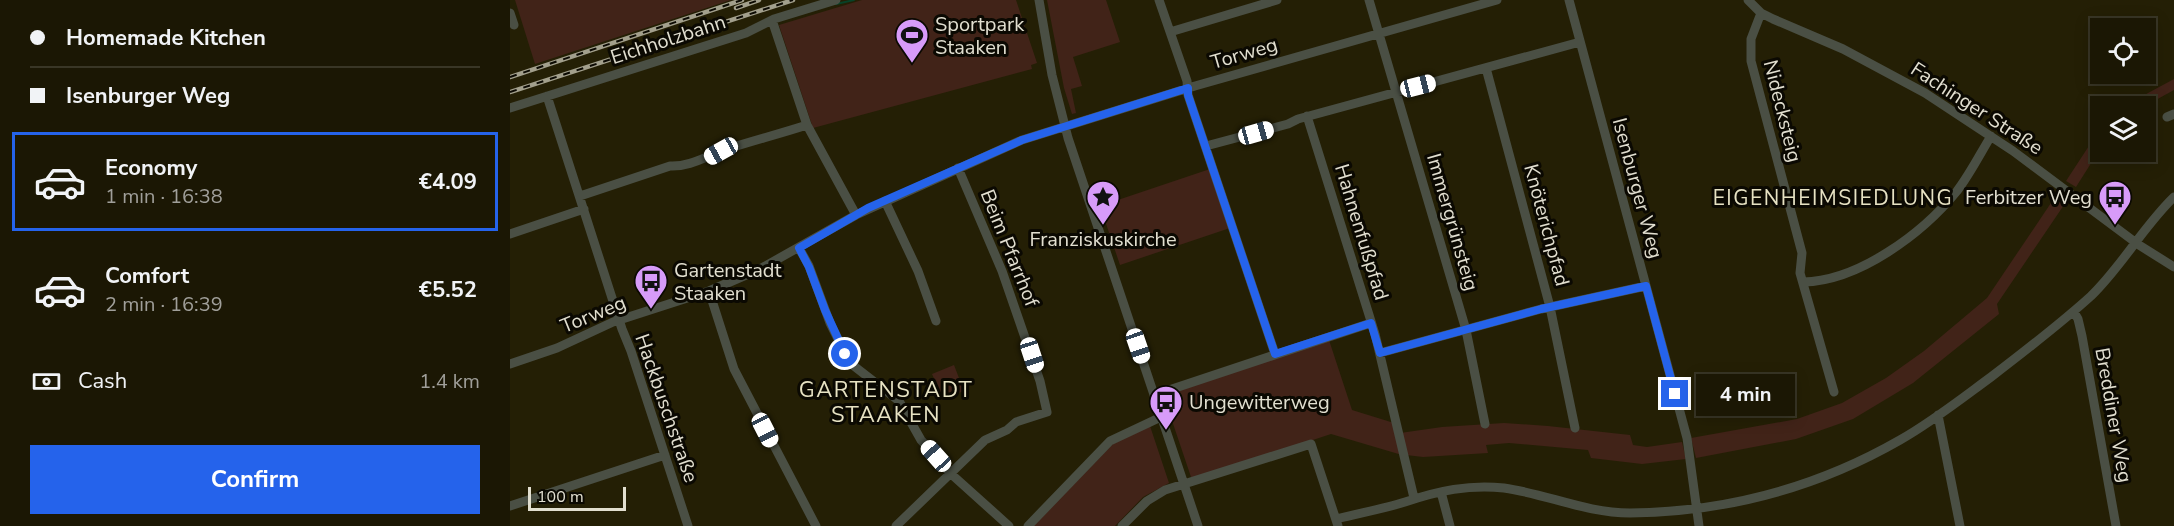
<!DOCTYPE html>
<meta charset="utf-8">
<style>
body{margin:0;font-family:"Nunito Sans",sans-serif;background:#282413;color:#f1f3f6;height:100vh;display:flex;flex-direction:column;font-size:22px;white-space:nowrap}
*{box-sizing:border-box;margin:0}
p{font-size:20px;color:#a09f9a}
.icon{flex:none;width:33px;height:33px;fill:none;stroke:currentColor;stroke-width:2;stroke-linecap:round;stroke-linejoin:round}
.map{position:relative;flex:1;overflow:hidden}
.panel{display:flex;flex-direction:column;background:#1b1704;width:510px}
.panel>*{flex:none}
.hud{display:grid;align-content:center;height:132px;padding:0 30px;background:#1b1704}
.buttons{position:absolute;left:1580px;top:18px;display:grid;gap:12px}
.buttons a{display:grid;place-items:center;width:66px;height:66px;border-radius:0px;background:#1b1704;box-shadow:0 3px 15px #0003,0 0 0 2px #393626;font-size:30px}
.scale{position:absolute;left:18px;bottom:15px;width:98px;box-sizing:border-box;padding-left:6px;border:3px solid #e2dfd0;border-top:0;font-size:16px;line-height:21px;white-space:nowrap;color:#e2dfd0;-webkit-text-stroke:4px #0b0902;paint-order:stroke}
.end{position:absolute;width:27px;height:27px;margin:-14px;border:8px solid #2563eb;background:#fff;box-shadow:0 0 0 3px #fff}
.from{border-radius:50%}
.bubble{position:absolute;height:42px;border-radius:0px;background:#1b1704;box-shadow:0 3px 15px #0003,0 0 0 2px #393626;font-size:20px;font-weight:700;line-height:42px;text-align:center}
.car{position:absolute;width:18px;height:36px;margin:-18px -9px;border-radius:8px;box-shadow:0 0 4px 2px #0007;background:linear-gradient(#fff 24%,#345 0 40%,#fff 0 76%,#345 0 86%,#fff 0)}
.hud b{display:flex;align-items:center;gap:21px;height:57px;font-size:22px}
.hud b+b{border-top:2px solid #393626}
.hud i{width:15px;height:15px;background:#f1f3f6}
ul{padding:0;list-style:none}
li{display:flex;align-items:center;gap:18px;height:99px;margin:0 12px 9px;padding:0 18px;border:3px solid transparent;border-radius:0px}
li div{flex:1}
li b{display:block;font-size:22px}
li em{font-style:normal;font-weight:700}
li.active{border-color:#2563eb}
li>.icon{width:54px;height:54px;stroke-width:1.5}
.pay{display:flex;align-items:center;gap:15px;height:66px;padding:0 30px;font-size:22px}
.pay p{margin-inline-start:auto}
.button{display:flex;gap:12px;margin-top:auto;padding:12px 30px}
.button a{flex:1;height:69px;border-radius:0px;background:#2563eb;color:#fff;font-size:24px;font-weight:700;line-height:69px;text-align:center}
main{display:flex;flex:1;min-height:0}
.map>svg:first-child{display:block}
.green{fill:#412318}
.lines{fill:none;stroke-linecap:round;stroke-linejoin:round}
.stream{stroke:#084228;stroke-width:2}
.minor{stroke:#4a4f44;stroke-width:9}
.rail-casing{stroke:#a29f8c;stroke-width:4.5}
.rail{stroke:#0b0902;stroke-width:2;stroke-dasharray:7;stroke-linecap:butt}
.route{stroke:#2563eb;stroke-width:8}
.labels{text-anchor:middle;stroke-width:6;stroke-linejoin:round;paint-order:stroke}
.poi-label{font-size:20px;fill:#e2dfd0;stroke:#0b0902;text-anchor:start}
.street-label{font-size:20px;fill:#e2dfd0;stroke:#0b0902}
.neighbourhood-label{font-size:21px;letter-spacing:1.5px;fill:#e7e2c3;stroke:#0b0902}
.quarter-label{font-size:22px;letter-spacing:1.5px;fill:#e7e2c3;stroke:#0b0902}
</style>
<main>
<section class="panel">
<div class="hud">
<b><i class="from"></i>Homemade Kitchen</b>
<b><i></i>Isenburger Weg</b>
</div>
<ul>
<li class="active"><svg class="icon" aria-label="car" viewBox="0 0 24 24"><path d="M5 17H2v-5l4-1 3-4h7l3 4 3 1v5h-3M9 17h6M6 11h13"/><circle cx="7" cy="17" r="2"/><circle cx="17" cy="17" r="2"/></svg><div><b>Economy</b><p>1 min · 16:38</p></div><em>€4.09</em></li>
<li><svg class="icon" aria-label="car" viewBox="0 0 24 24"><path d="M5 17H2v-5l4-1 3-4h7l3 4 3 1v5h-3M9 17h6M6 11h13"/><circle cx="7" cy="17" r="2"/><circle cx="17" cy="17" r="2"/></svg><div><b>Comfort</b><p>2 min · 16:39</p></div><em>€5.52</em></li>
</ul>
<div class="pay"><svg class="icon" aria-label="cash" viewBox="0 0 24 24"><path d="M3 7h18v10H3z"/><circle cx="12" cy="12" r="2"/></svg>Cash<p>1.4 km</p></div>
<div class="button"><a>Confirm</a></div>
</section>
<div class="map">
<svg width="1664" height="526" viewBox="0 0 1664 526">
<rect width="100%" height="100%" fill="#241f05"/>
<!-- green -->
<path class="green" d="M5 0H221L25 64Z
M352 0H506L527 63 521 65 522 69 303 128 269 25Z
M537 0H596L610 42 563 57 572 86 561 89 566 113 562 114 554 88Z
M1664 79V90L1635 106H1614Z
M1590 129V149L1566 187 1556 181Z
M700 169 720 228 610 265 590 206Z
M1547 194 1556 202 1487 304 1489 314 1403 383 1343 419 1286 439 1186 458 1181 438 1287 419 1332 403 1376 378 1414 351 1477 298Z
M819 340 842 410 884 423 892 455 821 434 685 479 681 477 654 397 656 393Z
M444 365 454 391 433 399 422 374Z
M994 423 1038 426 1120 435 1123 445 1137 447 1172 442 1176 459 1132 464 1081 458 1078 450 999 443 976 445 978 453 913 457 896 455 890 433 932 427Z
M640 426 659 483 633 497 605 526H523L603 444Z"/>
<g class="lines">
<!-- stream -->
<path class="stream" d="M326 4 344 0"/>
<!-- minor -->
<path class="minor" d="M529 0 542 75 558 138 688 526
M649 0 677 81 678 95 765 354
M859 0 956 330 975 424
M1059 0 1177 438 1189 526
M1238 0 1251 13 1263 19 1333 49 1415 93 1503 151 1629 245 1664 267
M0 13 4 25
M1251 13 1241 39V61L1292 253 1290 273 1324 392
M262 20 297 125 346 215
M660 32 767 0
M976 68 1040 307 1065 428
M37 96 112 329 121 351 178 526
M0 108 236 33 264 19 326 0
M797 116 865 334 904 498
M1657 117 1664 114
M696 146 778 124 788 119 1070 42
M70 196 160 166C180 167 196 156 214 150 242 141 269 134 297 125
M375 201 408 271 426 321
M0 234 74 209
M289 248 299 266 320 323 340 363 389 401 411 440 440 473 499 526
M1293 282C1349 281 1413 233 1447 191 1460 174 1470 154 1481 136
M199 291 224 369 306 526
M1564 312 1568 319 1572 336 1606 526
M870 353 1031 309 1136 286
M0 364 47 348 103 322 199 291 250 269 346 215 512 140 685 86 987 0
M644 395 861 323
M1428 415 1450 526
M931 492 940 526
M0 506 155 455
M826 519C849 513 873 509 895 502 928 491 959 484 994 488 1037 494 1076 513 1120 513 1216 512 1308 487 1390 440 1422 422 1451 399 1481 377 1515 351 1549 325 1581 296 1612 266 1633 227 1664 197
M386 526 475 440 497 430 506 422 537 412 530 381 492 271 448 168
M518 526 600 441 651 417
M612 526 637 501 655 490 801 444 828 526"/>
<!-- rail casing -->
<g class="rail-casing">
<path id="rail" d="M226 8 249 0
M0 77 232 0
M0 92 283 0"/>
</g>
<!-- rail -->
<use href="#rail" class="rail"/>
</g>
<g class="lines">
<!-- route -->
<path class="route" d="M335 354 315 310 299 267 289 248 358 208 512 140 678 88V95L765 354 861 323 870 353 1031 309 1136 286 1165 394"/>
</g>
<!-- icons -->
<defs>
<g id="stadium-pin" transform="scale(1.725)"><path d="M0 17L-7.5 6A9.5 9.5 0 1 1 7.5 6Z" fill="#d79bf9" stroke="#0b0902"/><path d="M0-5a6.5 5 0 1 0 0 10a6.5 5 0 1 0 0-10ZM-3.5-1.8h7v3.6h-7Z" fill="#111"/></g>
<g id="sight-pin" transform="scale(1.725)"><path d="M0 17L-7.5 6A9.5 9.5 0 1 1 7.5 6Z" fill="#d79bf9" stroke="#0b0902"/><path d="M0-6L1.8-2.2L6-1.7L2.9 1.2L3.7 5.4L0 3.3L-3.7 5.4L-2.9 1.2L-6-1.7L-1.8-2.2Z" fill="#111"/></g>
<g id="bus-pin" transform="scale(1.725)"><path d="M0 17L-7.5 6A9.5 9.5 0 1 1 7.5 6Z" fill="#d79bf9" stroke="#0b0902"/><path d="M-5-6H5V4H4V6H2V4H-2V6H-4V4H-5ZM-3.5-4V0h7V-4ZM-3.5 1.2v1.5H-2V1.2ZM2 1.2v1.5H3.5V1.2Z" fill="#111"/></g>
</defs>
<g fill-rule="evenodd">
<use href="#stadium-pin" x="402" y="35"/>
<use href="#sight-pin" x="593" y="197"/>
<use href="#bus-pin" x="1605" y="197"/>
<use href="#bus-pin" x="141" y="281"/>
<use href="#bus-pin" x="656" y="402"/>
</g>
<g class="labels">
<!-- poi labels -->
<g class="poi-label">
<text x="425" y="31">Sportpark<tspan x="425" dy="23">Staaken</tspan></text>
<text x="1582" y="204" text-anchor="end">Ferbitzer Weg</text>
<text x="593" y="246" text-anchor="middle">Franziskuskirche</text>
<text x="164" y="277">Gartenstadt<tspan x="164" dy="23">Staaken</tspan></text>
<text x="679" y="409">Ungewitterweg</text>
</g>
<!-- street labels -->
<g class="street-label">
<text transform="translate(158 39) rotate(-18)" y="7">Eichholzbahn</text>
<text transform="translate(734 53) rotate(-16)" y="7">Torweg</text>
<text transform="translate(1467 108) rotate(33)" y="7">Fachinger Straße</text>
<text transform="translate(1273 111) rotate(76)" y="7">Nidecksteig</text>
<text transform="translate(1128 188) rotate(75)" y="7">Isenburger Weg</text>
<text transform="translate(943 222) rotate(74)" y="7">Immergrünsteig</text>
<text transform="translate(1037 225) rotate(75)" y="7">Knöterichpfad</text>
<text transform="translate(852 232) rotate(73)" y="7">Hahnenfußpfad</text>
<text transform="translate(500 248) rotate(68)" y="7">Beim Pfarrhof</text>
<text transform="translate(83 314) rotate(-22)" y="7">Torweg</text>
<text transform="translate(157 408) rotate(71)" y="7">Hackbuschstraße</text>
<text transform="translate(1604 415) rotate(80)" y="7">Breddiner Weg</text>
</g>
<!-- neighbourhood labels -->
<g class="neighbourhood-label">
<text x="1323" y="205">EIGENHEIMSIEDLUNG</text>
</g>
<!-- quarter labels -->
<g class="quarter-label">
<text x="376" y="397">GARTENSTADT<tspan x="376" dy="25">STAAKEN</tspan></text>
</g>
</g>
</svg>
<div class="buttons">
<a><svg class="icon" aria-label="locate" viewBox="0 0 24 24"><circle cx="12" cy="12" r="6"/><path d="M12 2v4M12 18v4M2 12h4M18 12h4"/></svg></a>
<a><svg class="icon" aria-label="layers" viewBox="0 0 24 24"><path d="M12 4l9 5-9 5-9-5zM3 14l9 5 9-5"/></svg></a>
</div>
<div class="scale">100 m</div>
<i class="end from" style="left:335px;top:354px"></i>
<i class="end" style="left:1165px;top:394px"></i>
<div class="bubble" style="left:1186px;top:374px;width:99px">4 min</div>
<i class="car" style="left:908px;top:86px;rotate:76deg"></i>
<i class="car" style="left:746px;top:133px;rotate:74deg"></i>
<i class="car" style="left:211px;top:151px;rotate:241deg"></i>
<i class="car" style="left:628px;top:346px;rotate:161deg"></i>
<i class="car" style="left:522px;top:355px;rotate:162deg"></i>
<i class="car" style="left:255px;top:430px;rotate:153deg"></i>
<i class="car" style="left:426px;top:456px;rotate:318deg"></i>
</div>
</main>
